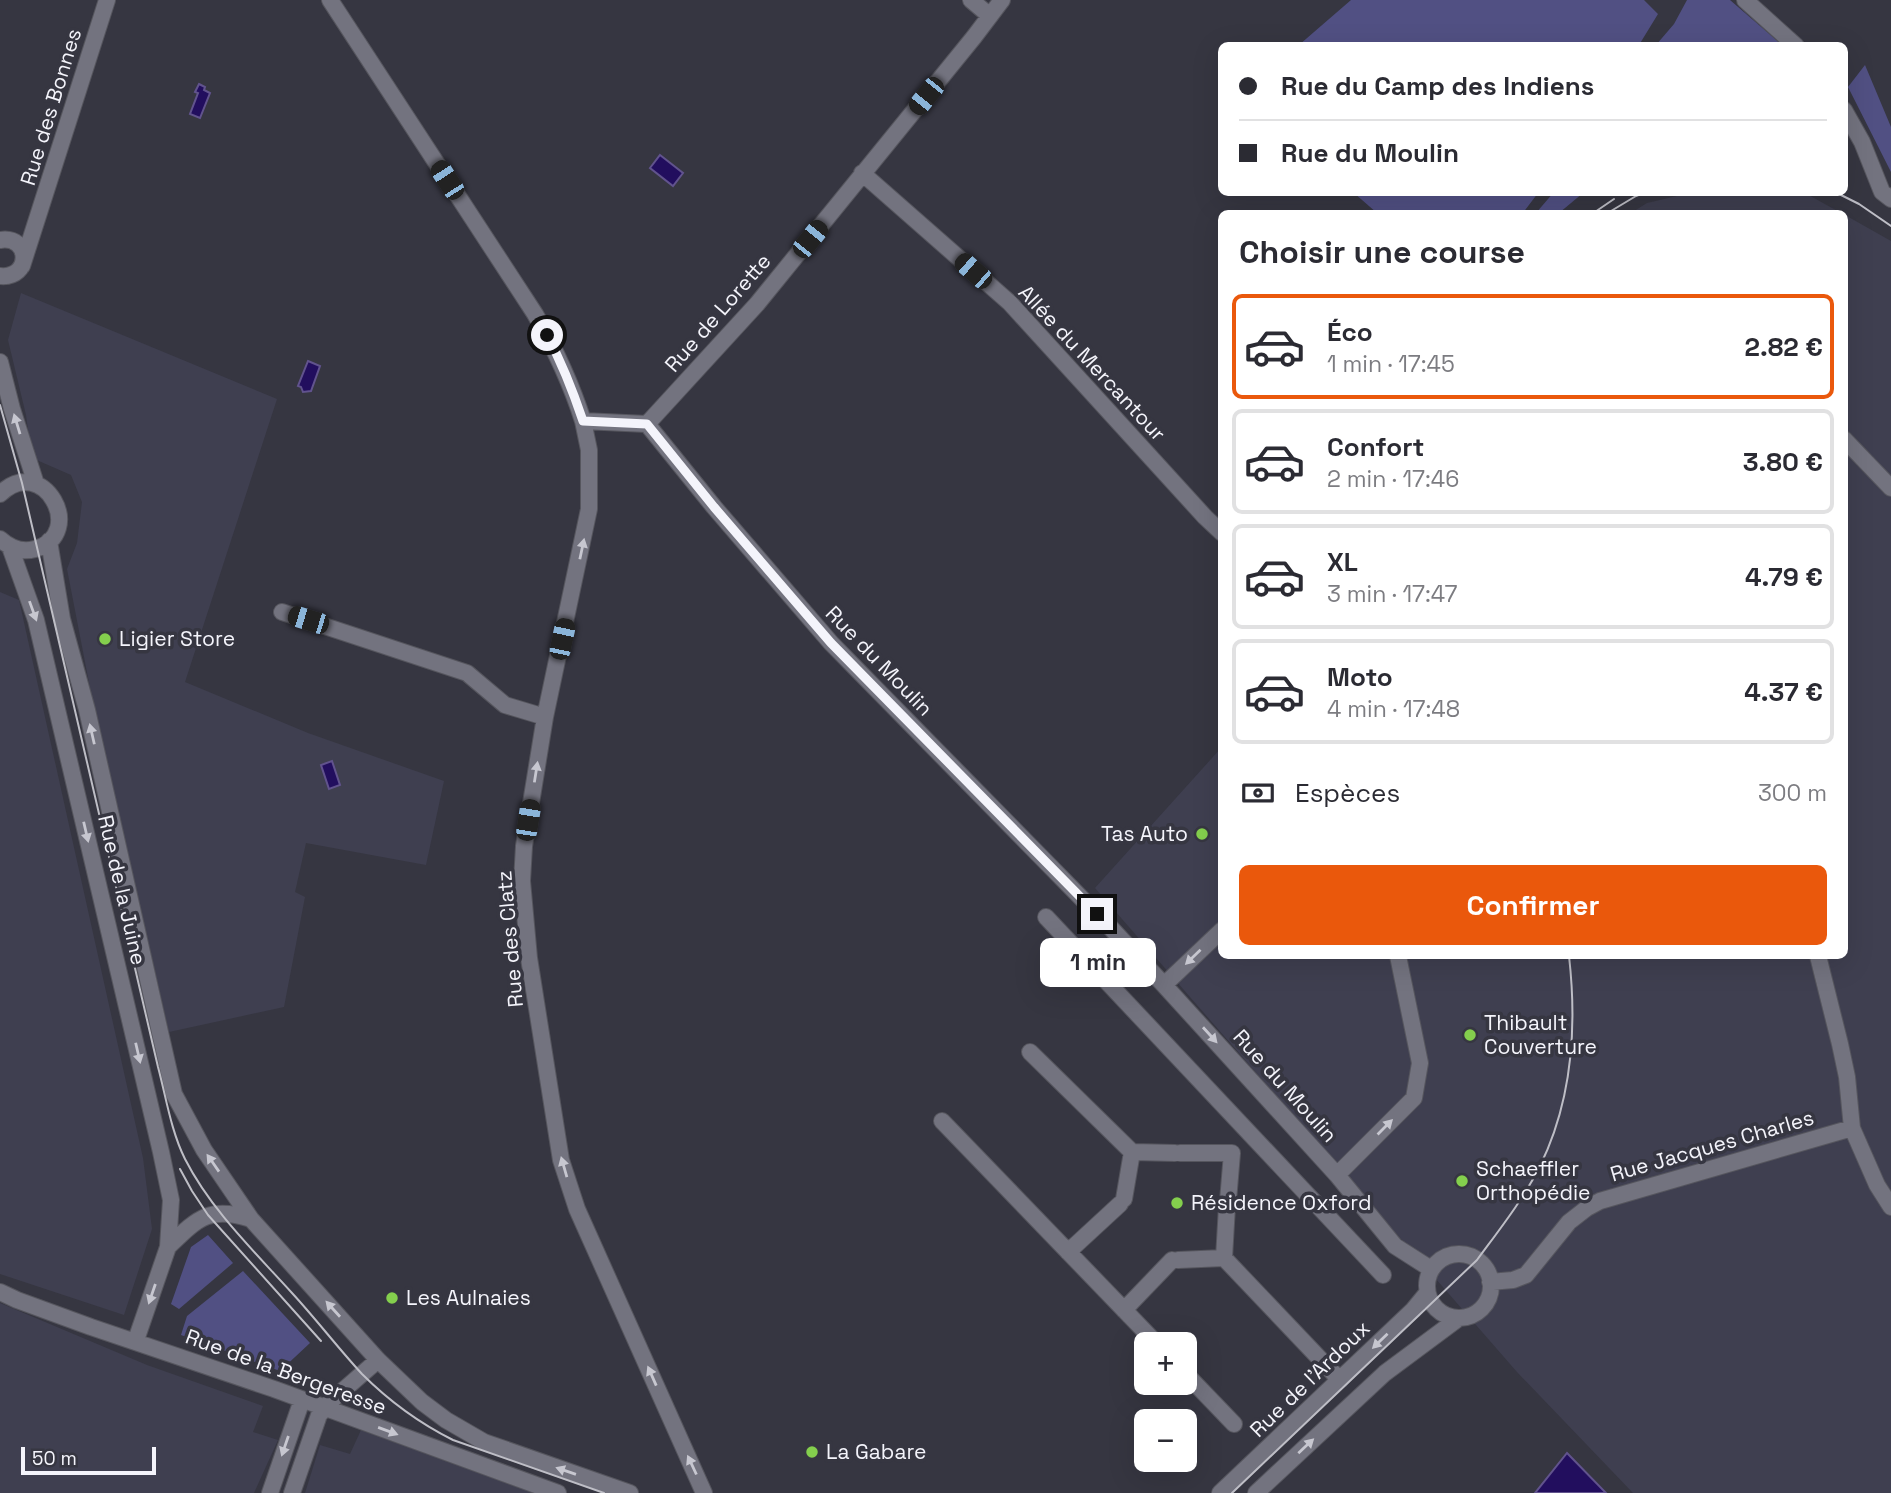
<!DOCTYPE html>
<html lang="fr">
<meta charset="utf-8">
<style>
body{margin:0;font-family:"Space Grotesk",sans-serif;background:#f2f2f3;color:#2b2b33;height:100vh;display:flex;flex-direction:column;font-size:26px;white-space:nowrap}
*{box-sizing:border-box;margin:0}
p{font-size:23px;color:#7c7c81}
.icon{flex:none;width:38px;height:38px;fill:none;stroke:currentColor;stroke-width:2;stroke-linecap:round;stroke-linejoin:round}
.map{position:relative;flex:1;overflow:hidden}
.side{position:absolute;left:1218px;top:210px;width:630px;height:749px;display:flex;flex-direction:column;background:#fff;border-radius:10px;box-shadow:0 7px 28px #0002}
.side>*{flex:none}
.banner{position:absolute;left:1218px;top:42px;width:630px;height:154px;border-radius:10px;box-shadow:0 7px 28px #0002;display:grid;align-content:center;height:154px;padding:0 21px;background:#fff}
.fabs{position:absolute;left:1134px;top:1332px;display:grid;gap:14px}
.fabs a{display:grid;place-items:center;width:63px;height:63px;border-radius:10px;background:#fff;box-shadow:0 7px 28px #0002;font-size:35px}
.scale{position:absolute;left:21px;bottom:18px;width:135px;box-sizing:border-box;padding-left:7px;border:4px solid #f4f4fb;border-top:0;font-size:19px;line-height:24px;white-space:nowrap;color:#f4f4fb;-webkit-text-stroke:5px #363641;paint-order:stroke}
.end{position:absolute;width:32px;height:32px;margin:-16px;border:9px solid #f4f4fb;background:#111;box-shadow:0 0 0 4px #111}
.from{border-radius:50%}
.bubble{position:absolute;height:49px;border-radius:10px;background:#fff;box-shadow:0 7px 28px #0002;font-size:23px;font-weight:700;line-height:49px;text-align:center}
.car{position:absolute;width:21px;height:42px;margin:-21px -10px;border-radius:9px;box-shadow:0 0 5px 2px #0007;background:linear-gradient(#222 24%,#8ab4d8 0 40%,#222 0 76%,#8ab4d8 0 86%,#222 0)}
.banner b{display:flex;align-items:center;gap:24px;height:66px;font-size:26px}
.banner b+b{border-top:2px solid #e1e1e2}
.banner i{width:18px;height:18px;background:#2b2b33}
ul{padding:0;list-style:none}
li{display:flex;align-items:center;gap:21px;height:105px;margin:0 14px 10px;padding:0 7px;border:4px solid #e1e1e2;border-radius:10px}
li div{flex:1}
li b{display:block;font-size:26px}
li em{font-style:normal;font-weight:700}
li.active{border-color:#ea580c}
li>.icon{width:63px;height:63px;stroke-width:1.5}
h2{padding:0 21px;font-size:32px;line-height:84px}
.pay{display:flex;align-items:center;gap:18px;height:77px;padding:0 21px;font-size:26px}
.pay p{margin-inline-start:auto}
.button{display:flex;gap:14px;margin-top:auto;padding:14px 21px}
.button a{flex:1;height:80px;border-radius:10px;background:#ea580c;color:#fff;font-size:28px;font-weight:700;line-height:80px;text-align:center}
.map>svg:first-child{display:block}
.built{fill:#3f3f50}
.green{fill:#515083}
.water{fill:#220e5e;stroke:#61538d;stroke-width:2}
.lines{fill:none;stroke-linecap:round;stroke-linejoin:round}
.street-casing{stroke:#56565e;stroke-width:18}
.street{stroke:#73737f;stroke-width:16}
.tram{stroke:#bebec6;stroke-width:2}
.oneway{fill:#c7c7d0}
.route{stroke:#f4f4fb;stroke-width:9}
.poi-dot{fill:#84cf4d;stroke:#363641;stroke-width:2.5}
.labels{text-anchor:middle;stroke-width:7;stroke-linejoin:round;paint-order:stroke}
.street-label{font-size:21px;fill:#f4f4fb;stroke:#363641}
.poi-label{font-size:21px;fill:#f4f4fb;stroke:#363641;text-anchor:start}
</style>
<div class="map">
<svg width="1891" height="1493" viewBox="0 0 1891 1493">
<rect width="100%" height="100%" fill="#363641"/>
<!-- built -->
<path class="built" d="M1694 192 1805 193 1841 213H1631L1647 203Z
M1845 215 1891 241V1493H1633L1517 1372 1095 888 1221 748 1222 956H1844Z
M21 293 277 399 185 682 308 733 444 781 426 865 306 843 295 892 305 897 284 1007 169 1032 92 698 67 569 77 543 82 502 71 475 32 458 26 415 8 340Z
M0 592 19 600 143 1158 152 1229 124 1315 0 1274Z
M0 1303 147 1365 263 1406 253 1432 278 1440 254 1493H0Z
M361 1430 535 1493H305L320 1445 350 1454Z"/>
<!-- green -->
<path class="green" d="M1351 0H1644L1658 14 1639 45H1299Z
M1687 0H1730L1782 45H1656L1674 24Z
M1865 65 1891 127V172L1848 87Z
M1554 192H1583V193L1559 213H1536Z
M1354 193H1538L1522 214 1377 213Z
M208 1235 233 1263 179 1309 171 1304 191 1247Z
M243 1271 310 1343 280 1371 181 1335 187 1316Z"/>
<!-- water -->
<path class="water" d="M199 84 205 87 204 90 210 93 200 118 190 114 198 93 195 92Z
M660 155 683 173 673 186 650 168Z
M308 361 320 366 311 391 303 392 301 387 298 386Z
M332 761 340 785 329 789 321 765Z
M1567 1453 1606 1493H1535Z"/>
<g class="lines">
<!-- street casing -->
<g class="street-casing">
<path id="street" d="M330 0 535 314C555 349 571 383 583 421
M971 0 990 16
M1745 0 1796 46
M1844 110 1862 142 1882 192 1891 199
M862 173 1010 303 1205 517 1222 533
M0 240C31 235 32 279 0 276
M22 266 107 0
M0 362 12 409 36 484
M647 424 583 421 589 450V509L545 717 524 846 522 881 529 958 561 1160 577 1209 704 1493
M647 424 714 507 831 643 1097 914
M647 424 757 304 974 37 1002 0
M1844 439 1891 488
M0 494C43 452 88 534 35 549 21 553 10 548 0 539
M49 541 62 619 87 710 174 1094 204 1150 251 1219 378 1360 422 1402 446 1420 484 1442 630 1493
M10 547 36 620 161 1152 171 1200 168 1247 136 1340
M282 612 467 673 505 705 545 717
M1046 917 1383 1275
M1109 926 1164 985 1337 1175 1395 1246 1431 1269
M1818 956 1840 1044 1847 1077 1852 1128 1877 1185 1891 1207
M1164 985 1222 930
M1030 1052 1132 1152
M942 1121 1157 1344
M1180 1153H1232L1228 1201
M1337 1175 1414 1098 1420 1063 1398 956
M1124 1199 1132 1152 1175 1153
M1227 1206 1224 1258 1340 1380
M168 1247C197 1219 209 1205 251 1219
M1068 1252 1120 1204
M1427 1286a32 32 0 1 1 64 0a32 32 0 1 1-64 0Z
M1178 1260 1224 1258
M1490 1282 1513 1280 1526 1275 1569 1222 1587 1208 1600 1201 1852 1128
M0 1292 17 1300 91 1327 274 1389 558 1493
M1124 1310 1172 1260
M1185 1373 1234 1424
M270 1493 302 1400
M292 1493 319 1415 331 1401 378 1360
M1220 1493 1413 1310 1427 1293
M1256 1493 1385 1373 1459 1318"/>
</g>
<!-- street -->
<use href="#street" class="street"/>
<!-- tram -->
<path class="tram" d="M1835 192 1859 204 1891 226
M1592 214 1614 199
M1606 214 1636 196 1646 192
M0 405 22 483 158 1067C166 1097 171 1131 185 1159 211 1210 254 1251 292 1293 316 1319 338 1348 362 1374 389 1401 419 1423 453 1440L604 1493
M180 1169 192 1191 208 1215 321 1341
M1232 1493 1477 1260C1499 1230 1523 1200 1540 1166 1572 1101 1577 1026 1569 956"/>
</g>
<!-- one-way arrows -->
<defs><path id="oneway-solid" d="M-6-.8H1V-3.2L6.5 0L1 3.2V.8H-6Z" transform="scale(1.75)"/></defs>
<g class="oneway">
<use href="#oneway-solid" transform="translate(17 424) rotate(-107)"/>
<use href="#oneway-solid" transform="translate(582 549) rotate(-78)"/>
<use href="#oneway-solid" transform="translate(33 611) rotate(70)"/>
<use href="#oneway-solid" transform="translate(92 734) rotate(-103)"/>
<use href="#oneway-solid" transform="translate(536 772) rotate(-81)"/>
<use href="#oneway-solid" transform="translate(86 832) rotate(77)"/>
<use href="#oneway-solid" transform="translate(1193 957) rotate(136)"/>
<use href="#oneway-solid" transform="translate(1210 1035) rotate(48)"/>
<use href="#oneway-solid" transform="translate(138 1053) rotate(77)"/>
<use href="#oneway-solid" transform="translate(1385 1127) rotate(-45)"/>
<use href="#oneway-solid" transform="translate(213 1163) rotate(-125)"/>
<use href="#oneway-solid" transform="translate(564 1167) rotate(-106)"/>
<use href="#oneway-solid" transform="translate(152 1294) rotate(109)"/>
<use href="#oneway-solid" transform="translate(333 1309) rotate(-132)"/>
<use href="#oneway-solid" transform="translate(1380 1341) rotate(136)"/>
<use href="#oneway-solid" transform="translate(652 1376) rotate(-114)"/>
<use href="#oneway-solid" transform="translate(388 1431) rotate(20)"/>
<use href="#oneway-solid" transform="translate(285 1446) rotate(109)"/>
<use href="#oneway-solid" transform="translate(1306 1446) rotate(-43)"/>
<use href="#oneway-solid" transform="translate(692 1465) rotate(-115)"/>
<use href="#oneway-solid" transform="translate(566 1471) rotate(-161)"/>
</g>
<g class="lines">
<!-- route -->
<path class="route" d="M547 335C562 363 573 391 583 421L647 424 714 507 831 643 1097 914"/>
</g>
<!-- markers -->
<g class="poi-dot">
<circle cx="105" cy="639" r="7"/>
<circle cx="1202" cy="834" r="7"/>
<circle cx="1470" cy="1035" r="7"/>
<circle cx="1462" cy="1181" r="7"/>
<circle cx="1177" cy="1203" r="7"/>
<circle cx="392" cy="1298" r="7"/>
<circle cx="812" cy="1452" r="7"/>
</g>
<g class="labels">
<!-- street labels -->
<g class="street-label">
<text transform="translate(51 107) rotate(-73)" y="7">Rue des Bonnes</text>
<text transform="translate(718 313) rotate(-49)" y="7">Rue de Lorette</text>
<text transform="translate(1092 363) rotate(47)" y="7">Allée du Mercantour</text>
<text transform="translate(879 661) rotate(46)" y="7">Rue du Moulin</text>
<text transform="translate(122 890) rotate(77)" y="7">Rue de la Juine</text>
<text transform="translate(510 939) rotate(-95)" y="7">Rue des Clatz</text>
<text transform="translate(1285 1086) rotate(48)" y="7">Rue du Moulin</text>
<text transform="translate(1712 1146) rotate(-16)" y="7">Rue Jacques Charles</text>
<text transform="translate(286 1372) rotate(20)" y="7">Rue de la Bergeresse</text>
<text transform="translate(1310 1379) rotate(-44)" y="7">Rue de l'Ardoux</text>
</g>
<!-- poi labels -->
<g class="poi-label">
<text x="119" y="646">Ligier Store</text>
<text x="1188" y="841" text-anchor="end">Tas Auto</text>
<text x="1484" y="1030">Thibault<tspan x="1484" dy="24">Couverture</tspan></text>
<text x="1476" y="1176">Schaeffler<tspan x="1476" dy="24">Orthopédie</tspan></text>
<text x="1191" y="1210">Résidence Oxford</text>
<text x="406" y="1305">Les Aulnaies</text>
<text x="826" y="1459">La Gabare</text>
</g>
</g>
</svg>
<div class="fabs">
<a>+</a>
<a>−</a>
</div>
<div class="scale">50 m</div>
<i class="end from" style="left:547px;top:335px"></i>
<i class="end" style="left:1097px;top:914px"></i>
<div class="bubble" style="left:1040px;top:938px;width:116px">1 min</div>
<i class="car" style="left:926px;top:96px;rotate:219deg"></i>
<i class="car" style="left:447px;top:180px;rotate:327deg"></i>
<i class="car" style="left:810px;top:239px;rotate:39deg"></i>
<i class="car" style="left:973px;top:271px;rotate:311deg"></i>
<i class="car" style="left:308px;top:620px;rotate:287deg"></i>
<i class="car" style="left:562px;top:639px;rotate:12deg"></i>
<i class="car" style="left:528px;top:820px;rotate:9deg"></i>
<div class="banner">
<b><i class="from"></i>Rue du Camp des Indiens</b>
<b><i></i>Rue du Moulin</b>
</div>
<section class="side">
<h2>Choisir une course</h2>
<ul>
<li class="active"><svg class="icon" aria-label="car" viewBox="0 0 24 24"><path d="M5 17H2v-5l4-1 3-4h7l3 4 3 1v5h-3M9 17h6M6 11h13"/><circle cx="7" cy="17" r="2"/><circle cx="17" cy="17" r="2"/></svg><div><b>Éco</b><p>1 min · 17:45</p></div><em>2.82 €</em></li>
<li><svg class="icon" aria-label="car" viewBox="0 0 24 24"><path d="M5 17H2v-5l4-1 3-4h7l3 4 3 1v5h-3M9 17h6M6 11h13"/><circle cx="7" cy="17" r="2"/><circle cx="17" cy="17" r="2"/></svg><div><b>Confort</b><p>2 min · 17:46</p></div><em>3.80 €</em></li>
<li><svg class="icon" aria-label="car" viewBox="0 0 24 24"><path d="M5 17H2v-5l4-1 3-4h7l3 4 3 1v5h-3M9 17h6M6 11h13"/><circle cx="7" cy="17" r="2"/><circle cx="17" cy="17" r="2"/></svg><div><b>XL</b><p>3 min · 17:47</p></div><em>4.79 €</em></li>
<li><svg class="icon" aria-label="car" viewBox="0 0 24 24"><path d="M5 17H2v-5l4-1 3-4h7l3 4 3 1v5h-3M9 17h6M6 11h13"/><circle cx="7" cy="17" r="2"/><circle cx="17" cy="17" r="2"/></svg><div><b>Moto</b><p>4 min · 17:48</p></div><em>4.37 €</em></li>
</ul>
<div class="pay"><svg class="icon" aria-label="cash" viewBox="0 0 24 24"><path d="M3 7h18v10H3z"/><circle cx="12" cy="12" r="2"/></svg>Espèces<p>300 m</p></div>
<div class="button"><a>Confirmer</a></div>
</section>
</div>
